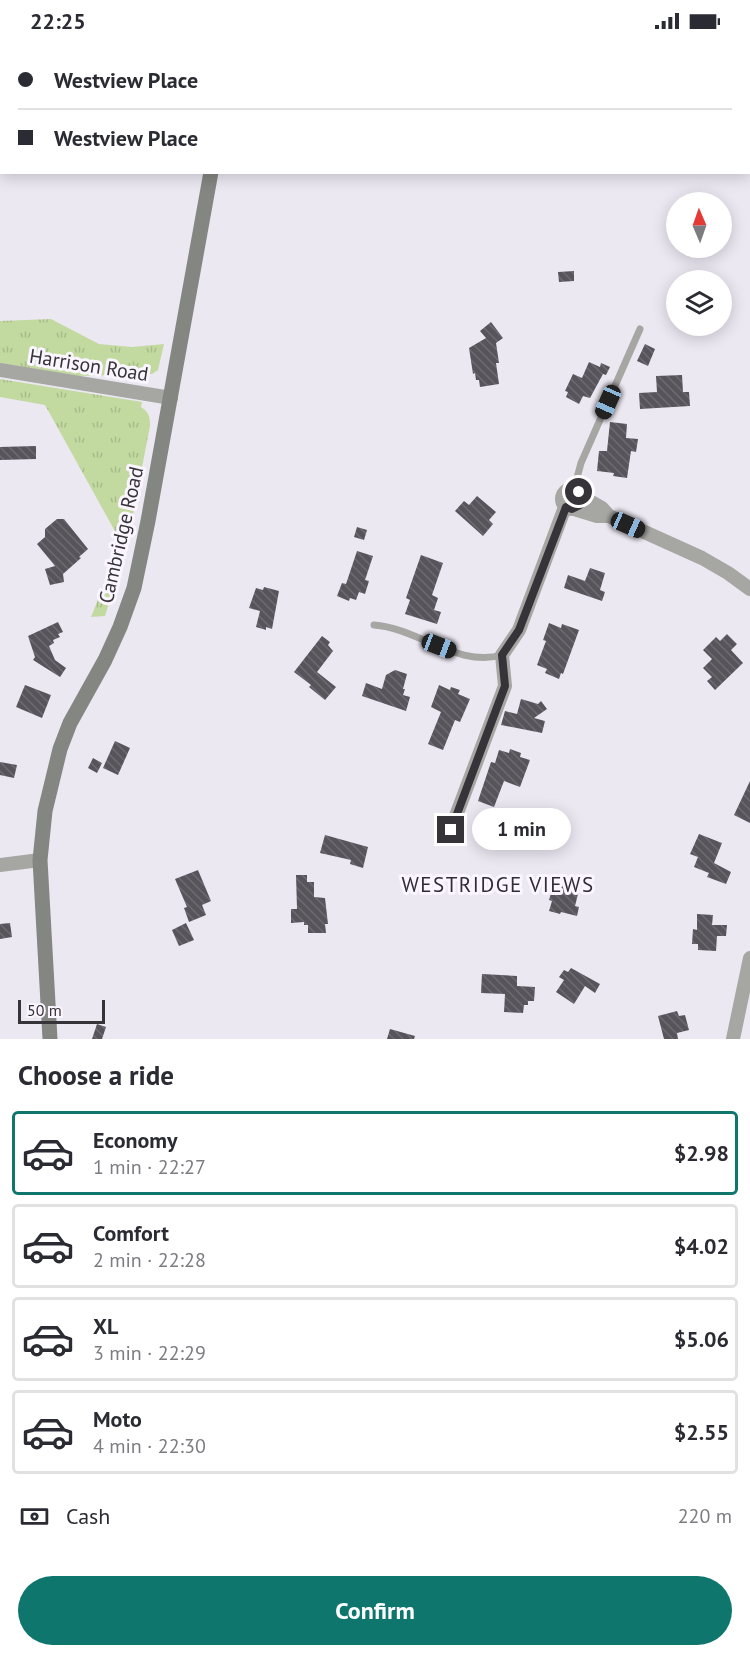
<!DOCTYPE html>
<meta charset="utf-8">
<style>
body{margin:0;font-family:"PT Sans",sans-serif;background:#f7f7f7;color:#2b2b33;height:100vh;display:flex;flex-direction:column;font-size:22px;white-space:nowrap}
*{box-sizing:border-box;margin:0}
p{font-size:20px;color:#7c7c81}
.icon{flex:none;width:33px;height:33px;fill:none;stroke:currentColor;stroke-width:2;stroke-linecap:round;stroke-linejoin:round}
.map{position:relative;height:997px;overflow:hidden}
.side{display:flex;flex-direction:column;background:#fff;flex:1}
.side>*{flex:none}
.top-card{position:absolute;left:0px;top:0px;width:750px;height:132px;box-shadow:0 3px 15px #0003;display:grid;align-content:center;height:132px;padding:0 18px;background:#fff}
.needle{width:39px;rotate:358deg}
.fabs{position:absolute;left:666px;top:150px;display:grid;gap:12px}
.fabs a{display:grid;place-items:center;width:66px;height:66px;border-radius:50%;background:#fff;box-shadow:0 3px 15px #0003;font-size:30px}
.scale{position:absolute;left:18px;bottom:15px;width:87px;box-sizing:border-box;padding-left:6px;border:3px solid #363438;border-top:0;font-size:16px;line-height:21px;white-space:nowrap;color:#363438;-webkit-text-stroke:4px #faf5ff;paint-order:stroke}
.end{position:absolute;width:27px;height:27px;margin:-14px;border:8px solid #363438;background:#fff;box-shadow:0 0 0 3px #fff}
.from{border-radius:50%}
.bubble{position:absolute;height:42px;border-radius:21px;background:#fff;box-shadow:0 3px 15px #0003;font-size:20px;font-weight:600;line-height:42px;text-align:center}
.car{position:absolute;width:18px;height:36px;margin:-18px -9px;border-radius:8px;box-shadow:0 0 4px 2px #0007;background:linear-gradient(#222 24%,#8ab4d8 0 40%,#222 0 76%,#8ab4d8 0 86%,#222 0)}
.top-card b{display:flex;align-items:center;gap:21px;height:57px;font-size:22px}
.top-card b+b{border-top:2px solid #e1e1e2}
.top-card i{width:15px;height:15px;background:#2b2b33}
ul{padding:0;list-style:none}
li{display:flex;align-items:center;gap:18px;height:84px;margin:0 12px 9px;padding:0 6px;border:3px solid #e1e1e2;border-radius:6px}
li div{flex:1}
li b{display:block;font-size:22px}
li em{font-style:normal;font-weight:600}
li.active{border-color:#0f766e}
li>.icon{width:54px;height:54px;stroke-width:1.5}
h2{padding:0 18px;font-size:27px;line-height:72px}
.pay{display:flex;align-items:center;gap:15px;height:66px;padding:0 18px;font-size:22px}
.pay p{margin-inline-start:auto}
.primary-button{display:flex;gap:12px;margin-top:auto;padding:12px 18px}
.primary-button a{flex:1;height:69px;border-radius:36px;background:#0f766e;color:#fff;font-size:24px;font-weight:600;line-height:69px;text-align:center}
.status{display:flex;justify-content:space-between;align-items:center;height:42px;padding:0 30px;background:#fff;direction:ltr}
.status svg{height:16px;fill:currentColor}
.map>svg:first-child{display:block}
.grass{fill:url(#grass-tufts)}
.building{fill:url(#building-back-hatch)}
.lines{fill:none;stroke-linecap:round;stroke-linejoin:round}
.service{stroke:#a6a7a3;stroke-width:7}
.minor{stroke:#a6a7a3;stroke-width:14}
.secondary{stroke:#848781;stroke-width:15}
.route{stroke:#363438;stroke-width:8}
.labels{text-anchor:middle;stroke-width:6;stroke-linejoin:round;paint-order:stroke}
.street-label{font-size:20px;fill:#363438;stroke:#faf5ff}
.neighbourhood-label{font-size:21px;letter-spacing:1.5px;fill:#312d35;stroke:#faf5ff}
</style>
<div class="status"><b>22:25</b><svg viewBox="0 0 49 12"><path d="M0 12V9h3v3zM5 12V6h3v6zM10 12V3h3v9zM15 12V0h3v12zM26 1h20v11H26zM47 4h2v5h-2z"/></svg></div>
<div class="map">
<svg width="750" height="997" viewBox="0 0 750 997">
<defs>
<pattern id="grass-tufts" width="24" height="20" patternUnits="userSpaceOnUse" patternTransform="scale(1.5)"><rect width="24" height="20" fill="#c2daa0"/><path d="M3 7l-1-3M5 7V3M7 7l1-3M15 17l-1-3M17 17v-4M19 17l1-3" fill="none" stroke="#a7bc8b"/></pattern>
<pattern id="building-back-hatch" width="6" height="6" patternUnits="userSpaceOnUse" patternTransform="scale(1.5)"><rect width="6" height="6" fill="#58545c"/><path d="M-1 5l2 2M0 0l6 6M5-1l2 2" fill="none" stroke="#6d6a71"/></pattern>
</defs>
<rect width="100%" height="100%" fill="#ece8f2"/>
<!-- grass -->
<path class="grass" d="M51 277 99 302 132 305 164 302 158 328 152 332 77 334 0 321V279Z
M0 337 142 360 141 365C149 370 150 375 150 384L127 503 105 574 91 575 121 500 45 363 0 355Z"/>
<!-- building -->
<path class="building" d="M574 229V239L559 240 558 230Z
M491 280 503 296 496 301 499 321H496L499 342 480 345 479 338H476L475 331 473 332 469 306 486 296 480 289Z
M645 302 655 307 648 324 637 319Z
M589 320 600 325 601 321 610 325 606 333 603 332 590 356 583 354 579 362 566 355 568 350 565 349 573 332 582 336Z
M682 333 683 350H689L690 364 640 367 639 351 657 350 656 334Z
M610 380 627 382 626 396 638 397 636 410 631 409 627 436 613 434 614 431 597 429 599 409H607Z
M36 404V417L0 418V405Z
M477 454 496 470 489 478 493 482 483 494 455 469 464 459 469 463Z
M57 477H64L88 507 79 515 81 516 63 532 64 540 50 543 45 527 55 524 37 502 45 495V487Z
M357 485 367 488 364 498 354 495Z
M357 509 373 514 365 538 369 539 365 552 359 550 356 558 350 556 349 559 337 554 342 541 346 542Z
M421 513 443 521 432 553 438 556 434 568 441 570 437 582 405 572 410 558 406 556Z
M590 526 605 531 600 548 605 550 602 559 564 546 568 533 585 539Z
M264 545 279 549 272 587 266 585V588L256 585 260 569 249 566 256 546 263 548Z
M58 580 63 590 58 592 60 595 53 598 54 601 49 604 55 618 66 626 60 635 33 618 35 615 28 594Z
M549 581 561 586 562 582 579 588 563 632 561 631 559 637 545 631 547 627 537 623 546 599 543 598Z
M727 592 737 602 731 608 743 621 715 648 707 639 712 635 703 626 712 617 703 608 716 595 720 599Z
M322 594 330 600 328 603 333 609 317 630 336 645 325 658 309 645 311 643 294 630Z
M395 628 407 632 403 647H405L403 653 410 655 406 669 362 654 366 641 382 647 386 633Z
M25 643 51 653 42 676 16 665Z
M439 643 450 648 451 645 460 648 458 652 470 657 460 680 455 678 443 708 428 702 441 670 431 665Z
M521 657 538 662 541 659 547 667 534 676 545 679 542 691 501 683 505 669 517 672Z
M115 699 130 706 118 733 103 726Z
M510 707 521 711 520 715 530 718 520 745 504 739 494 765 478 759 491 720 495 721 499 708 509 711Z
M93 716 102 721 97 731 88 726Z
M0 720 17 723 14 736 0 733Z
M750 739V781L734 773Z
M699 792 722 801 714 821 731 830 726 842 707 835 709 831 694 825 698 815 690 812Z
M325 793 368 805 363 826 350 822 351 818 320 811Z
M198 828 211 859 202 863 206 873 189 880 184 866 187 865 175 837Z
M296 833H307V840H314V855L325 856 328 882H325L326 891H308V883H304V880L291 881V867H297Z
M554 841 579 848 575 864 579 865 577 874 561 870 560 872 549 869 552 859 549 858Z
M697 872 713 873 712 883H727L726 894H717L716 909 698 908V902H692L693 887 697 888Z
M10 881 12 895 0 897V882Z
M186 881 194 898 179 904 172 888Z
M571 926 600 942 595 951 585 944 574 962 556 950 564 938 559 935 564 928 568 930Z
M482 932 517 934V944L535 945 534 959H528V963H524L523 971 504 970 505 952 481 951Z
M677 969 679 974 685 973 689 988 677 991 678 997H664L658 974Z
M97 982 106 985 102 997H92Z
M390 987 415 994 414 997H387Z"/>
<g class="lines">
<!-- service -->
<path class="service" d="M206 2 207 0
M574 447 581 421 640 287
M374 583C418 586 458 626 502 613"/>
<!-- minor -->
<path class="minor" d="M0 328 171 356
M562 457a10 10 0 1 1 20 0a10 10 0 1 1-20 0Z
M581 454 602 466 609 474 702 516 728 531 750 547
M574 467 597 474H609
M451 787 505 644 502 613 519 588 565 465
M0 823 40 818
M733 997 750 916"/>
<!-- secondary -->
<path class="secondary" d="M261 0 265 2
M235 2V0
M412 2 414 0
M50 997 40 818 45 769 60 707 70 681 105 618 120 585 134 546 148 479 211 130"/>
</g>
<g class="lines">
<!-- route -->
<path class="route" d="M451 788 505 644 502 613 519 588 566 465 572 467 580 463 582 457 579 450"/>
</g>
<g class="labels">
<!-- street labels -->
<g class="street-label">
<text transform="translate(89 323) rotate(9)" y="7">Harrison Road</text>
<text transform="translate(121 493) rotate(-77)" y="7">Cambridge Road</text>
</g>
<!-- neighbourhood labels -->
<g class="neighbourhood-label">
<text x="498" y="850">WESTRIDGE VIEWS</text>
</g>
</g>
</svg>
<div class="fabs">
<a><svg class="needle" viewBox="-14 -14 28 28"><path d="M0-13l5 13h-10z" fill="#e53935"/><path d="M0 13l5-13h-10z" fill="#7c7c81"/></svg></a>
<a><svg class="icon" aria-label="layers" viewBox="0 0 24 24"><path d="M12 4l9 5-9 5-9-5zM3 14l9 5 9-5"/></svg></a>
</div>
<div class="scale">50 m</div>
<i class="end from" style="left:579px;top:450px"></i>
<i class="end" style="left:451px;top:788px"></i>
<div class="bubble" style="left:472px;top:766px;width:99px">1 min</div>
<i class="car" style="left:608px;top:360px;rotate:204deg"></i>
<i class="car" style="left:628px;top:483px;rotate:114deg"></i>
<i class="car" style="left:439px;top:604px;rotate:111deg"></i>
<div class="top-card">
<b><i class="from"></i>Westview Place</b>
<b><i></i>Westview Place</b>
</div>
</div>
<section class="side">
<h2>Choose a ride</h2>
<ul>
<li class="active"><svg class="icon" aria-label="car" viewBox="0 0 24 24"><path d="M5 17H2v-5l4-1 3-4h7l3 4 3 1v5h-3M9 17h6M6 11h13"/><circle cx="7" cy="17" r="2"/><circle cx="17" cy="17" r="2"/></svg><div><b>Economy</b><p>1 min · 22:27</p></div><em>$2.98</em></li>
<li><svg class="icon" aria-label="car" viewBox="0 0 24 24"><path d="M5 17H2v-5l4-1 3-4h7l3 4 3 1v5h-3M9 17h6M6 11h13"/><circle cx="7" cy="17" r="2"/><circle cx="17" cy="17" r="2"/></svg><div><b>Comfort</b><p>2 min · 22:28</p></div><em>$4.02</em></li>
<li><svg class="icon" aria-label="car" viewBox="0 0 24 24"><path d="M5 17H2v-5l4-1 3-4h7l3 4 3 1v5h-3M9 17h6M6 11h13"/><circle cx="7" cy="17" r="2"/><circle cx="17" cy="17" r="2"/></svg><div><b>XL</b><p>3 min · 22:29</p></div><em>$5.06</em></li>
<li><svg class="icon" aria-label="car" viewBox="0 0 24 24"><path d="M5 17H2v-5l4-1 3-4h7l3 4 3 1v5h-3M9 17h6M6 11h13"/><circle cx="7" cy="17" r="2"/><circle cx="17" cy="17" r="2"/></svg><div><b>Moto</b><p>4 min · 22:30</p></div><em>$2.55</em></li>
</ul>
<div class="pay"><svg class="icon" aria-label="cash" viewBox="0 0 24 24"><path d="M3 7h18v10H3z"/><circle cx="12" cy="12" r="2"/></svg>Cash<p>220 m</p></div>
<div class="primary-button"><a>Confirm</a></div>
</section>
